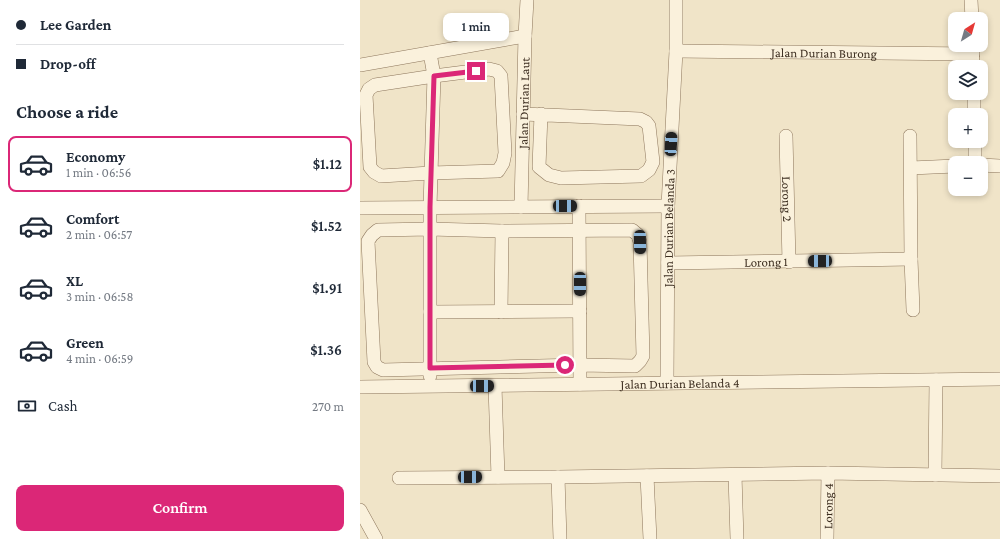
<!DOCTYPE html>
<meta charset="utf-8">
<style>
body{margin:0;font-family:"Crimson Pro",serif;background:#f2f2f3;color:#1f2937;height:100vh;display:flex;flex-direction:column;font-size:15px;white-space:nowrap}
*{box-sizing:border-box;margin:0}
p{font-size:13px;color:#747a83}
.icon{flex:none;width:22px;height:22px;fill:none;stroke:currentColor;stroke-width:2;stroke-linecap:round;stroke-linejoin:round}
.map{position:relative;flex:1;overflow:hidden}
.details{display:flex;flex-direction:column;background:#fff;width:360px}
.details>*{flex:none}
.top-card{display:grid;align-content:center;height:88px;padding:0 16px;background:#fff}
.needle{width:26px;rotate:37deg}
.fabs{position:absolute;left:588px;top:12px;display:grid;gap:8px}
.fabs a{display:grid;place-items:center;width:40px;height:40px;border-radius:8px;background:#fff;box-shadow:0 2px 6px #0003;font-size:20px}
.end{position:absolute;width:18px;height:18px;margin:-9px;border:5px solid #db2777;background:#fff;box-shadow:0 0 0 2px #fff}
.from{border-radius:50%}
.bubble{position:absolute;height:28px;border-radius:8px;background:#fff;box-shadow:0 2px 6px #0003;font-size:13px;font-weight:600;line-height:28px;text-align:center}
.car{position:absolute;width:12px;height:24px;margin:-12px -6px;border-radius:5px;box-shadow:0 0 3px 1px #0007;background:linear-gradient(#222 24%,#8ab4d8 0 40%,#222 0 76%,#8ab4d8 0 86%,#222 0)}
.top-card b{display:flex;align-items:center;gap:14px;height:38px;font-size:15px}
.top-card b+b{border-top:1px solid #e0e1e3}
.top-card i{width:10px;height:10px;background:#1f2937}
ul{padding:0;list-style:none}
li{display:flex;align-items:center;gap:12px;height:56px;margin:0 8px 6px;padding:0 8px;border:2px solid transparent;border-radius:8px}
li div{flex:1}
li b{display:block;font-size:15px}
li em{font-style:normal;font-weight:600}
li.selected{border-color:#db2777}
li>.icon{width:36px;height:36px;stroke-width:1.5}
h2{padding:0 16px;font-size:18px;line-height:48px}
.pay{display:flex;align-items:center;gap:10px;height:44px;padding:0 16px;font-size:15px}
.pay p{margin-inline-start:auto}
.action{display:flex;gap:8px;margin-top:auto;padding:8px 16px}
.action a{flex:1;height:46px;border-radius:8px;background:#db2777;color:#fff;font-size:16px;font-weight:600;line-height:46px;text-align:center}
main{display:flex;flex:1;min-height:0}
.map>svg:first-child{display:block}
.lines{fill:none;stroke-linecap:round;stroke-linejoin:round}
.minor-casing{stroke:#8d765c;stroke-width:14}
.minor{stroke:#faf1dc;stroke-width:13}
.route{stroke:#db2777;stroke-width:5}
.labels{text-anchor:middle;stroke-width:3.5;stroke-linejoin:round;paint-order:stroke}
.street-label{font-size:13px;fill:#3d2e20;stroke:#f7eed8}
</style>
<main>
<section class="details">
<div class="top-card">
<b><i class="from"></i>Lee Garden</b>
<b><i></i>Drop-off</b>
</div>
<h2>Choose a ride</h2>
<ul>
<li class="selected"><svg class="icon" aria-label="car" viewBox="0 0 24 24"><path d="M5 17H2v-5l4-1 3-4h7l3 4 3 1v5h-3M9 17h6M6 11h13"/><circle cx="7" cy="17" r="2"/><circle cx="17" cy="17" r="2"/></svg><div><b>Economy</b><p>1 min · 06:56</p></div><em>$1.12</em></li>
<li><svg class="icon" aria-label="car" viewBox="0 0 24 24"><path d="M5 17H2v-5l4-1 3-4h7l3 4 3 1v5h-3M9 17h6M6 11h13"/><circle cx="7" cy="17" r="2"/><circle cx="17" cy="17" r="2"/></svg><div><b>Comfort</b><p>2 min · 06:57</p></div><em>$1.52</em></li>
<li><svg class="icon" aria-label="car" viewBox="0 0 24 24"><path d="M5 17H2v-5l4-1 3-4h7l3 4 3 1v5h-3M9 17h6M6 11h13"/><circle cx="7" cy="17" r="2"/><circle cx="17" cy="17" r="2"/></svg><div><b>XL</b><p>3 min · 06:58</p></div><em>$1.91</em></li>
<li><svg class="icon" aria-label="car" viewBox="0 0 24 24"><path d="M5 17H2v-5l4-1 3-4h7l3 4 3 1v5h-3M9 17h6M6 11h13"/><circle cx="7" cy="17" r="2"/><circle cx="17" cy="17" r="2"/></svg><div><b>Green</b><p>4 min · 06:59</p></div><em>$1.36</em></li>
</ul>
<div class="pay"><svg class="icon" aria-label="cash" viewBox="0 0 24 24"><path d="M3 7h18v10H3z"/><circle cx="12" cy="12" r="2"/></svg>Cash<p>270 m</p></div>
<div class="action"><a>Confirm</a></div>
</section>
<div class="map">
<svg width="640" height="539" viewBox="0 0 640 539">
<rect width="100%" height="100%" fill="#f0e4c8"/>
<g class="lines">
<!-- minor casing -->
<g class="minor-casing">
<g id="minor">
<path d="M611 0 612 19"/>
<path d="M612 45 613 67"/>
<path id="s1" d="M316 51 613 54"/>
<path d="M0 65 165 36"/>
<path d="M129 69 137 71 141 76 145 153 143 163 138 171 71 173 21 176 14 172 10 167 6 95 9 89 15 85 74 76Z"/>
<path d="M614 93V115"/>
<path d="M163 114 280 119 286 122 289 126 293 162 289 170 281 176 201 178 189 175 179 167 181 114"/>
<path id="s2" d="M426 136 429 262"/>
<path d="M550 136 551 259 553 310"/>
<path d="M615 141V163"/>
<path d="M621 165 640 166"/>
<path d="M551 168 595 166"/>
<path d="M219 206 220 384"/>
<path id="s3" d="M161 207 165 36 167 0"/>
<path d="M0 208 308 206"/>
<path d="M70 229 142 231 272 230 278 235 280 242 283 356 280 361 275 366 220 365 23 370 17 367 14 362 8 241 12 235 18 230Z"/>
<path id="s4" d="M308 263 551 259"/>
<path d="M70 312 220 311"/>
<path d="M141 312 142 231"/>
<path d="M70 376V207L74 76 70 53"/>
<path id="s5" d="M307 383 308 206 316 51V0"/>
<path d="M135 386 138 477"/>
<path id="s6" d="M0 387 640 379"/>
<path d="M375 475 377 539"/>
<path d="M575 475 576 380"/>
<path d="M287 476 290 539"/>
<path d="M198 477 200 539"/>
<path d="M39 478 198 477 468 473 640 476"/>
<path d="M0 510 16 539"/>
<path id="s7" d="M467 539 468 473"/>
</g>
</g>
<!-- minor -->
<use href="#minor" class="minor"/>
</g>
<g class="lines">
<!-- route -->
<path class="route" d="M116 71 74 76 70 207V368L205 365"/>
</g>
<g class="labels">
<!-- street labels -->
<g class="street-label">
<text dy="5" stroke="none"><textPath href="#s1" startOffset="148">Jalan Durian Burong</textPath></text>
<text dy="5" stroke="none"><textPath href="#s3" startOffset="104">Jalan Durian Laut</textPath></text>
<text dy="5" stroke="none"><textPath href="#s2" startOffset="63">Lorong 2</textPath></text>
<text dy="5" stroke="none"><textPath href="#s5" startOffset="155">Jalan Durian Belanda 3</textPath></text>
<text dy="5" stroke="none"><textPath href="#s4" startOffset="98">Lorong 1</textPath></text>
<text dy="5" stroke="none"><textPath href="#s6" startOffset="320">Jalan Durian Belanda 4</textPath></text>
<text dy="5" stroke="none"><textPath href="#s7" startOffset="33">Lorong 4</textPath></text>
</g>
</g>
</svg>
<div class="fabs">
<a><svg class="needle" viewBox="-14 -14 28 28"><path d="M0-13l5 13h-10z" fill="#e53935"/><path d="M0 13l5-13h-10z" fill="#747a83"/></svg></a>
<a><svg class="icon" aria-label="layers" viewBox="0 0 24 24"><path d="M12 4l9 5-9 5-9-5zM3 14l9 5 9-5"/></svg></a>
<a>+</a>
<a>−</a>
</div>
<i class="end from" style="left:205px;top:365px"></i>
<i class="end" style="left:116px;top:71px"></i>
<div class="bubble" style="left:83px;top:13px;width:66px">1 min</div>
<i class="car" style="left:311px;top:144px;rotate:3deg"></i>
<i class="car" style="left:205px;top:206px;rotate:90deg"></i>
<i class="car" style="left:280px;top:242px;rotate:179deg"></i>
<i class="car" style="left:460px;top:261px;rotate:269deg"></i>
<i class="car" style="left:220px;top:284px;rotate:180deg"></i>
<i class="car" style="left:122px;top:386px;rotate:89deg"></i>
<i class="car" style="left:110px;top:477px;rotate:89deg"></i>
</div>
</main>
